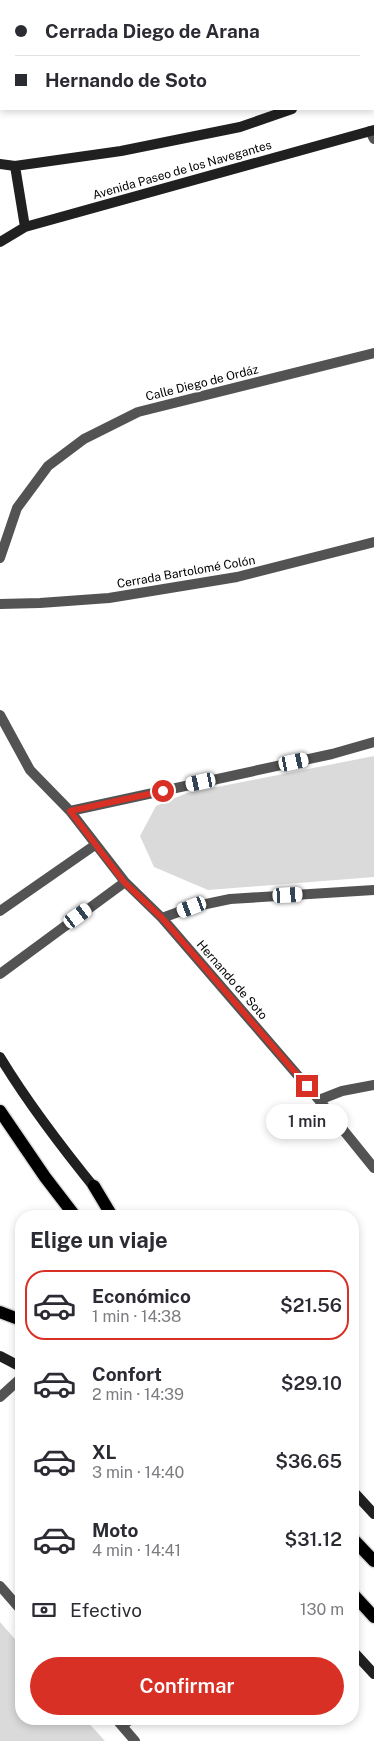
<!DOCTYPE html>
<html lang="es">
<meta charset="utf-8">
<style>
body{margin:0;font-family:"Public Sans",sans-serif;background:#f7f7f7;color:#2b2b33;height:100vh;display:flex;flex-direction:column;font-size:19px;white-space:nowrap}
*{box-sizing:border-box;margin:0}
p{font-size:16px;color:#7c7c81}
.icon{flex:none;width:28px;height:28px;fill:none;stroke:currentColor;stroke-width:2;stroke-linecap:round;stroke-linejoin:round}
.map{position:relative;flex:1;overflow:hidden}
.side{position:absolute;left:15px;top:1210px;width:344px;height:515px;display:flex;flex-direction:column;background:#fff;border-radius:20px;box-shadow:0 2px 8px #0003}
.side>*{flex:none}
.hud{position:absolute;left:0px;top:0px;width:375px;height:110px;box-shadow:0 2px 8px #0003;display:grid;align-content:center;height:110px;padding:0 15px;background:#fff}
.end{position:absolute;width:22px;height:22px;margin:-11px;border:6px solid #d93025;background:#fff;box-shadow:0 0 0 2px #fff}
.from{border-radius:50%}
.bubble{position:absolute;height:35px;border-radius:18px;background:#fff;box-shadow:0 2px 8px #0003;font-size:16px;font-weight:600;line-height:35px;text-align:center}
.car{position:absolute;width:15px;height:30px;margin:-15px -8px;border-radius:6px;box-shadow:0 0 4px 1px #0007;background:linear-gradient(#fff 24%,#345 0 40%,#fff 0 76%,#345 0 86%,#fff 0)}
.hud b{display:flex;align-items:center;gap:18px;height:48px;font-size:19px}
.hud b+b{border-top:1px solid #e1e1e2}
.hud i{width:12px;height:12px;background:#2b2b33}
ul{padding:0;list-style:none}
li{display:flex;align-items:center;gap:15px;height:70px;margin:0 10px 8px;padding:0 5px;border:2px solid transparent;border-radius:20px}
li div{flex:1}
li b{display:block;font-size:19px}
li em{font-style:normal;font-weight:600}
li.active{border-color:#d93025}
li>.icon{width:45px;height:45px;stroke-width:1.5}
h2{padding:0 15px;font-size:22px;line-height:60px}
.pay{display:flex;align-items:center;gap:12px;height:55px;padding:0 15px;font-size:19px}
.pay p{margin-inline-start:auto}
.button{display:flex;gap:10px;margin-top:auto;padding:10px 15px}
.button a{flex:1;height:58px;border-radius:30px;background:#d93025;color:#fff;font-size:20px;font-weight:600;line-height:58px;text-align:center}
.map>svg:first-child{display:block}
.green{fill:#dadada}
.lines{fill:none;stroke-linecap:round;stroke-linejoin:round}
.primary-casing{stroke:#dbdbdb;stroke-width:15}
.lane{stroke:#535353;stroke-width:10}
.street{stroke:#535353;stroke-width:10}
.secondary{stroke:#202020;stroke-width:10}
.primary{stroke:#000;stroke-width:12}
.route{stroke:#d93025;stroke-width:6}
.labels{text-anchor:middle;stroke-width:4;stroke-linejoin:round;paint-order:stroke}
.street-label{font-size:12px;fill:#000;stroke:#fff}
</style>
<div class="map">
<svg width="374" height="1741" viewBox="0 0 374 1741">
<rect width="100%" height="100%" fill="#fff"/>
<!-- green -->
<path class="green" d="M374 756V877L208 890 154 867 140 836 156 806 187 793Z
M0 1622 21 1646V1719H85L105 1741H0Z"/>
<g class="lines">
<!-- primary casing -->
<g class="primary-casing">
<path id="primary" d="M0 1111 45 1177 75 1216
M94 1186 112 1216
M0 1312 21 1320
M352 1538 374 1561
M352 1593 374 1617"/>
</g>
<!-- lane -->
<path class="lane" d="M0 1397 21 1378"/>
<!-- street -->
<path class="street" d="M370 131 374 139
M0 558 17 508 48 466 84 439 138 412 374 353
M0 604 40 603 109 598 237 577 374 542
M0 715 30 770 70 811 125 882 162 918 319 1100 374 1168
M70 811 332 754 374 742
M0 911 95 845
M162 918 192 907 230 899 374 890
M0 974 125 882
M319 1100 342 1091 374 1085
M0 1586 21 1610
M116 1719 135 1741
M122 1726 131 1719"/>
<!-- secondary -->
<path class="secondary" d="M0 164 15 166 121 151 240 127 292 109
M15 166 25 227
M0 242 25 227 374 130
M0 1057C29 1105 63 1149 98 1192
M0 1356 21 1367
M352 1490 374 1514
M352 1650 374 1674"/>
<!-- primary -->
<use href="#primary" class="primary"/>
</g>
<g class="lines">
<!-- route -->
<path class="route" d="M163 791 70 811 124 882 162 918 307 1086"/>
</g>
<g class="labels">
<!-- street labels -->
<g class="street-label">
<text transform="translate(182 170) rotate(-16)" y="4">Avenida Paseo de los Navegantes</text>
<text transform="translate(202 383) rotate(-14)" y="4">Calle Diego de Ordáz</text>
<text transform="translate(186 572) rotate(-10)" y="4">Cerrada Bartolomé Colón</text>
<text transform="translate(232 980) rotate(49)" y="4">Hernando de Soto</text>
</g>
</g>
</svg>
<i class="end from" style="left:163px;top:791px"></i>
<i class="end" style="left:307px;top:1086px"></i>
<div class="bubble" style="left:266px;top:1104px;width:82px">1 min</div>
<i class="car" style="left:294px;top:762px;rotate:78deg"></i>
<i class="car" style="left:201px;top:782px;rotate:258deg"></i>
<i class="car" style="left:288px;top:895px;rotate:87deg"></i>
<i class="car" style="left:192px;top:907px;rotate:249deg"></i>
<i class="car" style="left:78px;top:916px;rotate:54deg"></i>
<div class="hud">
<b><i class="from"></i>Cerrada Diego de Arana</b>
<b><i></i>Hernando de Soto</b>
</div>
<section class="side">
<h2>Elige un viaje</h2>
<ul>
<li class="active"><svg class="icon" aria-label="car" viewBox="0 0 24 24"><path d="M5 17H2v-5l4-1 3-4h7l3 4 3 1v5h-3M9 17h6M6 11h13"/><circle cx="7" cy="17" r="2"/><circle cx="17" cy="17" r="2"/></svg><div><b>Económico</b><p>1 min · 14:38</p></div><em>$21.56</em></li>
<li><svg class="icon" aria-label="car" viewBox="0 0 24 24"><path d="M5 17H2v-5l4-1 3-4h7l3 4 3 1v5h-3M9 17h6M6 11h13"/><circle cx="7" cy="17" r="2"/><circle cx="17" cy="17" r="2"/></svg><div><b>Confort</b><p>2 min · 14:39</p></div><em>$29.10</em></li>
<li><svg class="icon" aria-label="car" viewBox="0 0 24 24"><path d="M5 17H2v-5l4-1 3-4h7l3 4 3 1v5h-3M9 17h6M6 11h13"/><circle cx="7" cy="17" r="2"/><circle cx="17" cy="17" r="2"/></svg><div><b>XL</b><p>3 min · 14:40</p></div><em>$36.65</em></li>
<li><svg class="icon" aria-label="car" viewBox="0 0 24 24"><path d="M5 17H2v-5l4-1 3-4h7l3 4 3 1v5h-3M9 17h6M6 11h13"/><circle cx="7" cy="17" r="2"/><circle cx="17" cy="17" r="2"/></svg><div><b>Moto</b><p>4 min · 14:41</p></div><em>$31.12</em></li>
</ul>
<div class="pay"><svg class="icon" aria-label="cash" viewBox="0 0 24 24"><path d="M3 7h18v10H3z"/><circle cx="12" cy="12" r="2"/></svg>Efectivo<p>130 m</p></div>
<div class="button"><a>Confirmar</a></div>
</section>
</div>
